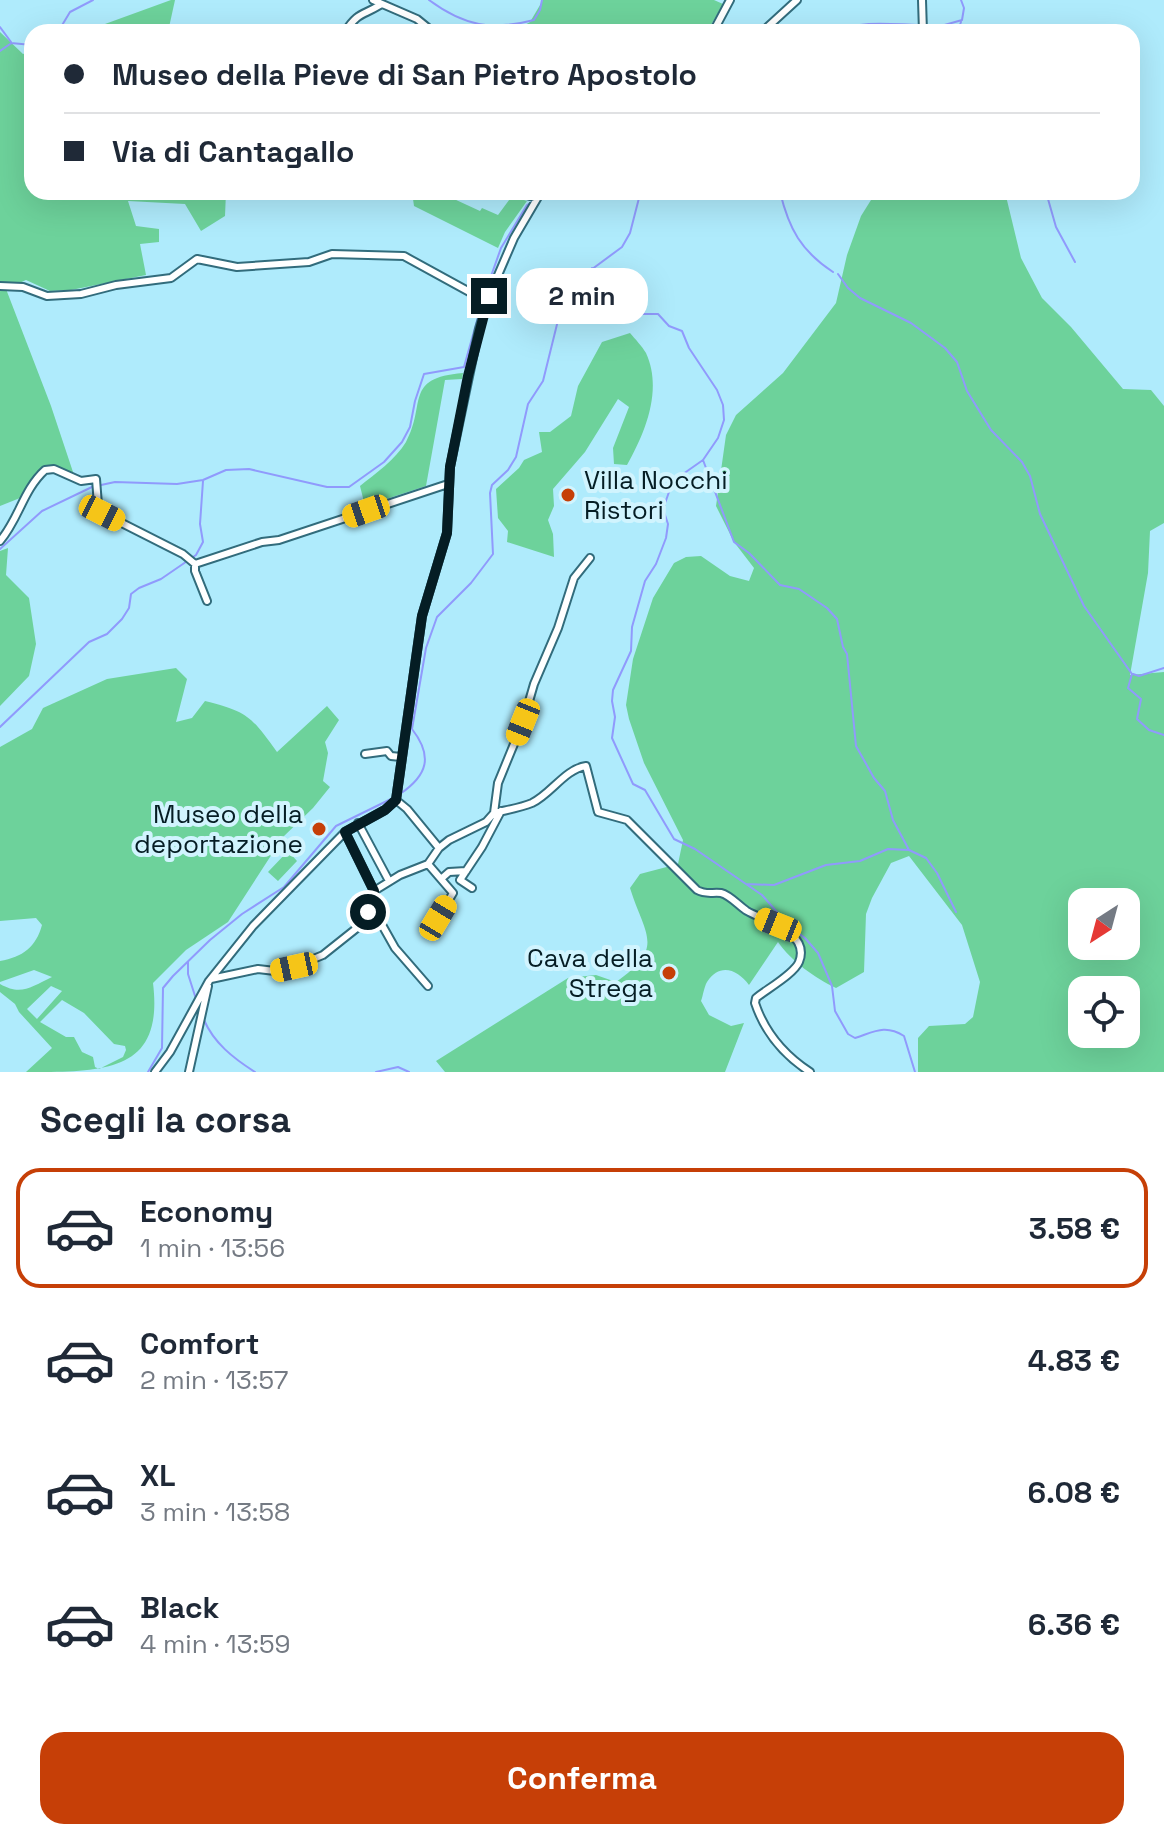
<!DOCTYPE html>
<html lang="it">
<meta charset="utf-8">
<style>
body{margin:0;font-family:"Space Grotesk",sans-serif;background:#f2f2f3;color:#1f2937;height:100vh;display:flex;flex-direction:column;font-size:30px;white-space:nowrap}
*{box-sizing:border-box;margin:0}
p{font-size:26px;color:#747a83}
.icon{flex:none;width:44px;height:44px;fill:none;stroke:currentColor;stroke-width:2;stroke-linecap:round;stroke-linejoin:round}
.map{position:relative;height:1072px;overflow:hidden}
.sheet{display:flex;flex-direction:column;background:#fff;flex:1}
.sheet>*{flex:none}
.guide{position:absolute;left:24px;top:24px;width:1116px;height:176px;border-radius:24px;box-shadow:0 8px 32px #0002;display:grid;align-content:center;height:176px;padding:0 40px;background:#fff}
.needle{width:52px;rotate:216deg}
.tools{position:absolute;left:1068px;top:888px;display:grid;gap:16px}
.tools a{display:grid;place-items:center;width:72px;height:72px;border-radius:16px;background:#fff;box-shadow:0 8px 32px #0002;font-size:40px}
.end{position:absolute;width:36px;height:36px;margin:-18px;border:10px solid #051d24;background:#fff;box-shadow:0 0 0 4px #fff}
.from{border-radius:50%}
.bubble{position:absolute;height:56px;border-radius:24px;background:#fff;box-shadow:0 8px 32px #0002;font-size:26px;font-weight:800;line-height:56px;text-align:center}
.car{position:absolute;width:24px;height:48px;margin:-24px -12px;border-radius:10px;box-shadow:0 0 6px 2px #0007;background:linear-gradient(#f5c518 24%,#345 0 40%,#f5c518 0 76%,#345 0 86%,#f5c518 0)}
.guide b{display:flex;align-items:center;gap:28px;height:76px;font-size:30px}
.guide b+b{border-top:2px solid #e0e1e3}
.guide i{width:20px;height:20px;background:#1f2937}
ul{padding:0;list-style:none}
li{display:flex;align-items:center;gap:24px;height:120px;margin:0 16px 12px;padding:0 24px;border:4px solid transparent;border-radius:24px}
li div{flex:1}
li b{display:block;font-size:30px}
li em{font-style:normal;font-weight:800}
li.selected{border-color:#c63f07}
li>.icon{width:72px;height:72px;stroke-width:1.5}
h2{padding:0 40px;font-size:36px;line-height:96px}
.cta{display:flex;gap:16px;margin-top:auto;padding:16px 40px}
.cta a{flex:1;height:92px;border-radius:24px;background:#c63f07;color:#fff;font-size:32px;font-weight:800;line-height:92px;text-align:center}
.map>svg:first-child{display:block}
.green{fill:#6dd29b;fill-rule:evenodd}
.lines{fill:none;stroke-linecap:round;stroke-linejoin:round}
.stream{stroke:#909afc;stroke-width:2}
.minor-casing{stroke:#326c7c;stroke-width:10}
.minor{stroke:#fff;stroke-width:6}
.route{stroke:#051d24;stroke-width:10}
.poi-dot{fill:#c63f07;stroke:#d1f4fe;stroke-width:3}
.labels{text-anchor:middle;stroke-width:8;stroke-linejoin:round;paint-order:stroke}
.poi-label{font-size:26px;fill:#051d24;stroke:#d1f4fe;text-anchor:end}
</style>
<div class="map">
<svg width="1164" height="1072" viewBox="0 0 1164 1072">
<rect width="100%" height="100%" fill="#afebfc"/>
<!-- green -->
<path class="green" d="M171 0H175L168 32H83Z
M543 0H714L723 4 707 32H513L530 22Z
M0 32 23 54 32 51V192H226L225 216 201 231 185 204 128 201 136 226 159 229V242L140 244 146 275 71 290 50 291 26 280 6 289 51 406 74 475 56 465 36 473 20 498 0 506Z
M412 192H455L454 199 480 211 482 208 498 215 512 196 527 201 505 232 498 248 414 206Z
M876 192H1005L1021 258 1042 298 1071 327 1123 389 1151 390 1164 406V523L1150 531 1148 573 1130 675 1164 672V1072H918V1038L929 1026 965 1024 973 1017 980 982 962 925 909 856 891 863 872 898 866 914 864 972 836 988C815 978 791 961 778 942L749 985C738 970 720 962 707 982 704 987 703 996 701 1001L709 1015 731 1026 744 1023 725 1072H445L436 1061 568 978 596 975 616 982C666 947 645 936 630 888L640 874 678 864 683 840 644 763 629 719 626 705 633 659 653 598 674 563 686 557 701 556 730 576 749 581 754 568 734 542 716 506 726 435 736 415 783 373 836 303 847 255 861 216ZM1082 902H1126V946H1082ZM1082 990H1126V1034H1082Z
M630 333C635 339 642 346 646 353 663 390 645 433 627 465L614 464 613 448 629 407 618 399 585 452 553 489 554 506 548 520 553 534 554 557 507 542 508 531 498 518 496 489 519 468 524 460 542 452 539 432H550L571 416 578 386 602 342Z
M463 373 462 379 445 380 426 486 365 506 360 486C375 474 396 459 406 442 427 404 403 378 463 373Z
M8 548 6 575 29 598 36 644 29 676 0 706V551Z
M176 668 187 679 176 722 192 718 205 701C248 712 251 716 277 752L327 706 339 720 325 742 328 753 323 781 330 787 313 808 283 837 228 922 186 950 153 983C164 1072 106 1072 26 1072L52 1048 19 1012 15 1004 0 992V984C21 996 31 987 52 977L34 970 0 982V961C23 957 36 947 42 925L36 918 0 921V747L32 729 43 708 107 679ZM51 986 62 991 37 1019 27 1009ZM62 1000 84 1013 114 1044 125 1046 126 1050 123 1057 99 1069 95 1067 93 1057 82 1052 74 1037H66L40 1022Z
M288 851 297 861 278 881 268 872Z"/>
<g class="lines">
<!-- stream -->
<path class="stream" d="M429 0C464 26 492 31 534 20L540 10 542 0
M925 25 941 26 962 20 964 8 961 0
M0 27 11 42
M58 32 70 12 93 0
M834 32C865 20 886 24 919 25
M957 32 961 22
M11 43 32 45
M0 51 10 44
M780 192C789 229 801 251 833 272
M1046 192 1056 227 1075 262
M543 196 550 192
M592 268V279L600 292 614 297 643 314H658L669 326 682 331 689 348 717 390 723 405 724 420 718 438 703 460 683 474 669 492 663 509 668 524 666 538 656 564 645 581 632 627 631 651 613 690 612 701 615 717 612 738 633 784 645 790 674 839 695 849 762 895 790 927 805 938 818 953 832 986 835 1011 848 1034 855 1038C874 1032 885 1024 904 1036L915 1072
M838 274 848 288 860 298 911 323 945 348 957 362 967 391 991 430 1022 462 1030 476 1040 514 1084 606 1132 674 1128 688 1141 699 1137 719 1149 730 1164 735
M485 293 501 248 527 205 534 201
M703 460 734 542 749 553 780 585 799 589 827 608 837 619 843 647 847 654 856 746 874 778 885 791 893 820 909 850
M101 485 115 482 177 484 203 480 226 470 249 469 327 487H349L384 462 402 442 410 427 415 401 424 374 464 367 483 299
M0 549 42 511 94 486
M1133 674 1139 676 1164 668
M0 727 89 642 107 634 122 619 129 608 131 594 139 588 161 579 196 555 203 542 200 524 203 481
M400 794C428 775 433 756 412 729L426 648 437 617 471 583 493 554 490 493 492 485 508 470 516 457 528 404 543 381 563 300 576 281 622 247 630 233 639 198 643 192
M746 884 774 885 826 865 860 861 888 849 909 850 926 858 937 873 956 912
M188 962V974L196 999
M204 1020C214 1043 233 1058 255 1072
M148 1072 162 1048 163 988 173 976 210 940 242 914 284 887 336 826 395 797
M376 1072 398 1067 409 1072"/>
<!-- minor casing -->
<g class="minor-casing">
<path id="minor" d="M373 0 417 19 433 32
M922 0 923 32
M345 32C358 12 362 16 380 5
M713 32 730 0
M762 32 797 0
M516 192 537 198
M0 286 23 287 47 296 81 294 116 285 171 278 197 259 237 267 309 262 332 254 404 256 475 295 489 296
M0 541C19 519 23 490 45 470L54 469 81 481 96 479 98 505 102 513 183 554 195 564V571L207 601
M195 564 262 542 279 540 448 484
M365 754 387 751 391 756 401 757
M396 800 407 809 439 848 428 864
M494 813C506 810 520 808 532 803 551 794 565 769 586 766L598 812 627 820 697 890C706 895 712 892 721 893 730 895 739 906 747 911 764 921 811 932 799 962 794 974 767 989 756 998L755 1003C765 1033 784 1055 810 1072
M358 823 389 881
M345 832 374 891 375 905 362 923
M439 848 449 840 486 822 494 813 498 783 523 722 534 684 558 628 574 578 590 558
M428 864 453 893 438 918
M441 879 449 872 466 871
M472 888 460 880 482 847 501 811
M374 891 400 875 428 864
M211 979 258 969 275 971 294 967 323 955 372 916H377L395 948 428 986
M155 1072 170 1052 209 981 253 926 345 832 385 810 396 800 422 616 447 533 450 467 479 329 489 296 514 238 541 192
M189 1072 208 986"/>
</g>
<!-- minor -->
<use href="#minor" class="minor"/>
</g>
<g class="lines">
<!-- route -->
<path class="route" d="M368 912 375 905 374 891 345 832 385 810 396 800 422 616 447 533 450 467 468 376 489 296"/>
</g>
<!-- markers -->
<g class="poi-dot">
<circle cx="568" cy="495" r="8"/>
<circle cx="319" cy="829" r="8"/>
<circle cx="669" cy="973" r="8"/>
</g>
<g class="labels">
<!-- poi labels -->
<g class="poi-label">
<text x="584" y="489" text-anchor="start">Villa Nocchi<tspan x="584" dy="30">Ristori</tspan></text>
<text x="303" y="823">Museo della<tspan x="303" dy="30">deportazione</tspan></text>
<text x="653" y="967">Cava della<tspan x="653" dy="30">Strega</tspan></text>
</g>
</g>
</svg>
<div class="tools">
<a><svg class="needle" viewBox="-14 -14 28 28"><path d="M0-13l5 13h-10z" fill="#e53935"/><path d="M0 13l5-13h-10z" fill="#747a83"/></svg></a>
<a><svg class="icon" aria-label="locate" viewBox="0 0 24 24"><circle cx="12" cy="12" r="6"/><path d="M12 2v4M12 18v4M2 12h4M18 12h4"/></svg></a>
</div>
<i class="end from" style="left:368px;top:912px"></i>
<i class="end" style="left:489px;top:296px"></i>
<div class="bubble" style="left:516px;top:268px;width:132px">2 min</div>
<i class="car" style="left:366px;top:511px;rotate:251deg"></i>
<i class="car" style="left:102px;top:513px;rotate:117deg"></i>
<i class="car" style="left:523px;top:722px;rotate:202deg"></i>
<i class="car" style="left:438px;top:918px;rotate:31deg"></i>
<i class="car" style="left:778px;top:925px;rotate:292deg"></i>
<i class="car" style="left:294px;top:967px;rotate:258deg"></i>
<div class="guide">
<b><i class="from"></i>Museo della Pieve di San Pietro Apostolo</b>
<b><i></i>Via di Cantagallo</b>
</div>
</div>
<section class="sheet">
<h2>Scegli la corsa</h2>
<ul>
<li class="selected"><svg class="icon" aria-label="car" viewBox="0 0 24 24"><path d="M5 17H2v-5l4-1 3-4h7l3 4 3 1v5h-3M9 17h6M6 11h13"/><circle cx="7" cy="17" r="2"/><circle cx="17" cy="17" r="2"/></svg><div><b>Economy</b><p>1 min · 13:56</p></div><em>3.58 €</em></li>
<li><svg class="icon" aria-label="car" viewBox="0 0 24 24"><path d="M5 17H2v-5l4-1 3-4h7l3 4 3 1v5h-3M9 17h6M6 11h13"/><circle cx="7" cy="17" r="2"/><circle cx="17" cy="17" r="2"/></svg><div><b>Comfort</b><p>2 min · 13:57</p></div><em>4.83 €</em></li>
<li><svg class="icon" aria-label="car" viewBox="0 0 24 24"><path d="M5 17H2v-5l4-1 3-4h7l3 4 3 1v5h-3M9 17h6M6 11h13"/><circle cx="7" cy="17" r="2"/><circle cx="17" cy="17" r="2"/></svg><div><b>XL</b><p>3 min · 13:58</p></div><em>6.08 €</em></li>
<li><svg class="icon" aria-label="car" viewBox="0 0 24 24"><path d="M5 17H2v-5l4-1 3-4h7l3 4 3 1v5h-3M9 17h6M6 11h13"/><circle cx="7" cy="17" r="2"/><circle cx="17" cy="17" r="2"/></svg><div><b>Black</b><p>4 min · 13:59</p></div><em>6.36 €</em></li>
</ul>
<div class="cta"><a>Conferma</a></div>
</section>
